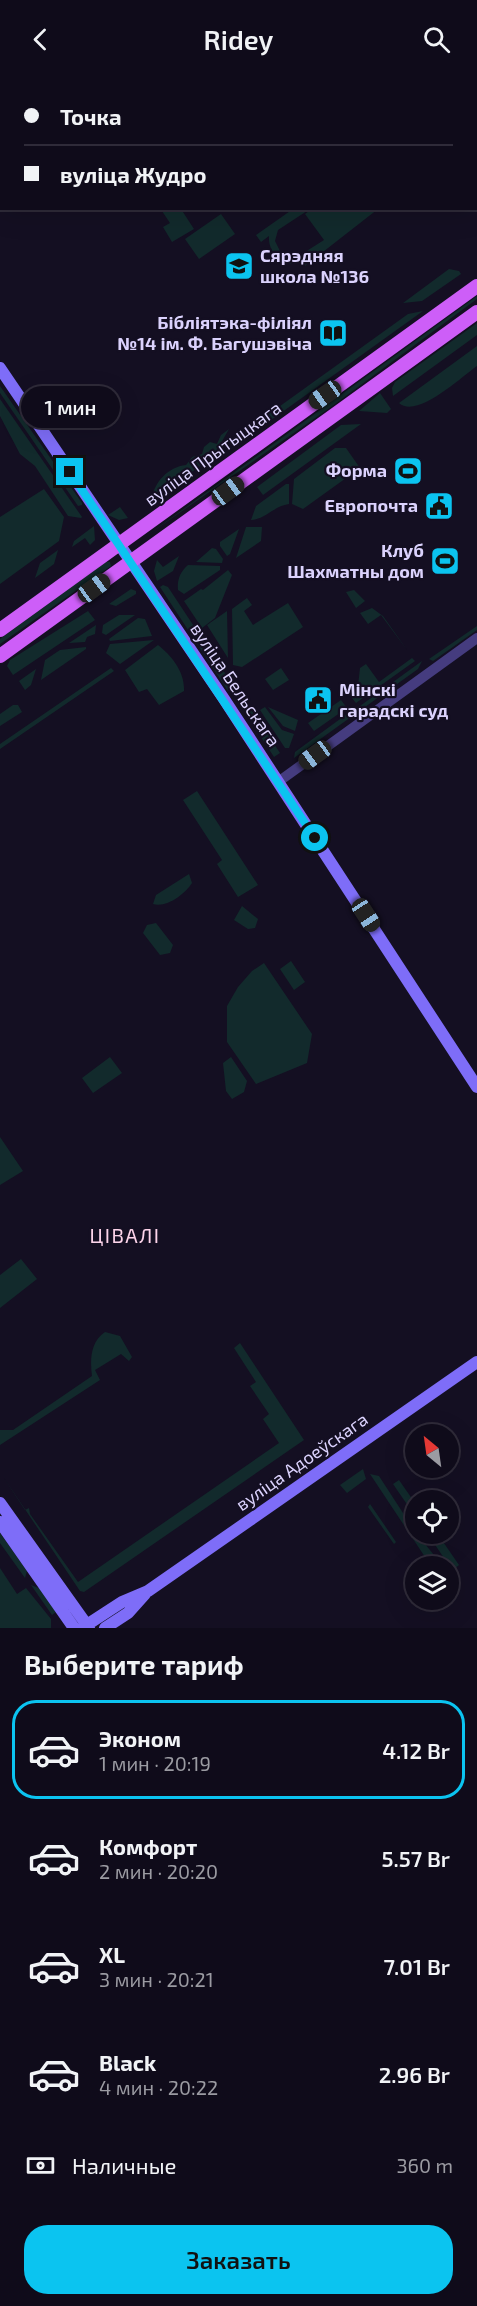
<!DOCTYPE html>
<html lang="ru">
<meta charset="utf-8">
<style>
body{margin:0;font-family:"Exo 2",sans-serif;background:#181423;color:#f1f3f6;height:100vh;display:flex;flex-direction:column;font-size:22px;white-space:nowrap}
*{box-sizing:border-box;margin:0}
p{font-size:20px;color:#9b9ba2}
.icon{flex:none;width:33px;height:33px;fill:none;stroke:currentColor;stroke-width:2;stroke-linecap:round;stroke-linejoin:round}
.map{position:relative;height:1550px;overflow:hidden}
.panel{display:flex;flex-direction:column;background:#0f0b1a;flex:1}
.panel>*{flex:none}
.guide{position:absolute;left:0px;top:0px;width:477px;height:132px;box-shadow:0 6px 24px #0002,0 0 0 2px #2f2b39;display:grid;align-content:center;height:132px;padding:0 24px;background:#0f0b1a}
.needle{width:39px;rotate:331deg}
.fabs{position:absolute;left:405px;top:1346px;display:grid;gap:12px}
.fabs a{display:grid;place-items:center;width:54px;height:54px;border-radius:50%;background:#0f0b1a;box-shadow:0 6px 24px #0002,0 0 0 2px #2f2b39;font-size:30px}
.end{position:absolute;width:27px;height:27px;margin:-14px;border:8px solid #0bc4f0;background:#111;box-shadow:0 0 0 3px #111}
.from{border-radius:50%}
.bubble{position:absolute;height:42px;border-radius:21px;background:#0f0b1a;box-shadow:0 6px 24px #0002,0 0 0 2px #2f2b39;font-size:20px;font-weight:600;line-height:42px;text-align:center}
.car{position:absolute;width:18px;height:36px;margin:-18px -9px;border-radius:8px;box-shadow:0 0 4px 2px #0007;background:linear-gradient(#222 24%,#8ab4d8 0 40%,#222 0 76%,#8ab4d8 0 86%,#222 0)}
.guide b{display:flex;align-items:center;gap:21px;height:57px;font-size:22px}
.guide b+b{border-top:2px solid #2f2b39}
.guide i{width:15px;height:15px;background:#f1f3f6}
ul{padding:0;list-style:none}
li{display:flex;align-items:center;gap:18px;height:99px;margin:0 12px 9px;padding:0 12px;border:3px solid transparent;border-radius:24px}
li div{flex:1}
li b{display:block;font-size:22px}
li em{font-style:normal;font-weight:600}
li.selected{border-color:#0bc4f0}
li>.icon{width:54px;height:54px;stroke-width:1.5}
h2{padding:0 24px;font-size:27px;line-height:72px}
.pay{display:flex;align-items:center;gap:15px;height:66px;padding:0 24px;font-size:22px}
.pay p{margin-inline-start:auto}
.primary-button{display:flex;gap:12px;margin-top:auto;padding:12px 24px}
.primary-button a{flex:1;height:69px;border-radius:24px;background:#0bc4f0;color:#111;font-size:24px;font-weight:600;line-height:69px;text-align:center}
header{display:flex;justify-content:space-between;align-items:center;height:78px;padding:0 24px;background:#0f0b1a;font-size:27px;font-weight:600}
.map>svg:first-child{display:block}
.green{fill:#122a2c}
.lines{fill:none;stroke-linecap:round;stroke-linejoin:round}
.tertiary{stroke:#453c7f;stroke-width:10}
.secondary{stroke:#7e6df8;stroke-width:12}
.primary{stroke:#cd5ef8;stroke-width:14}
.route{stroke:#0bc4f0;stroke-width:8}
.labels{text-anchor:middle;stroke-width:4.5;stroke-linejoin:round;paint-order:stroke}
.poi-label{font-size:18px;font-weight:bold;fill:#dbd2fd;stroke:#140f22;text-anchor:end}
.street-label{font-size:18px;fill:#dbd2fd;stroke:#140f22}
.neighbourhood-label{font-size:20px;letter-spacing:1.5px;fill:#fdd4ea;stroke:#140f22}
</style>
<header><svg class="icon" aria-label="back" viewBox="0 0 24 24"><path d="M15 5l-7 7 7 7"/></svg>Ridey<svg class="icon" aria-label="search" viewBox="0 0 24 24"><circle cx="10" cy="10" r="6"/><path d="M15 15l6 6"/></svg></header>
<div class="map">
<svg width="477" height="1550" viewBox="0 0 477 1550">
<rect width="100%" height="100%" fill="#140f22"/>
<!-- green -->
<path class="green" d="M166 131H181L194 151 172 164 163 149 170 145 162 133Z
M293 131H310L278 152 275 163 282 177 294 181 324 162 305 136 312 131H378L305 188 301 183 290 186C277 182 268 172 269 158L261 164 256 157Z
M221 136 235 156 199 181 185 161Z
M449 191 459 193 461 196 422 223 403 225Z
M477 218V221L331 329 145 459Z
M423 233 232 370 237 359 408 236Z
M477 245V257L393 318 392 310 395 304Z
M477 268V288C460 300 417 341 399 325Z
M0 308 82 425V427L78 428 0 315Z
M380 315 391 331 387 335 359 333Z
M0 321 82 439 81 440 68 438 35 388 20 376 0 338Z
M361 346 263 417 257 409 341 347Z
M229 351 213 379 151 423C154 404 168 389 186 387 194 378 188 380 202 376L204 369 210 364 217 366 221 357Z
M335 370H346L360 390 303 431 292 426 294 401Z
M286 406H289V426C273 428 267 441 251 442L256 428Z
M44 411 64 439 59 463 0 506V439Z
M120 429 128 440 119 442 108 437Z
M94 448 95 462 90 467 85 460 72 469 74 463Z
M246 449H262L261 463 236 480Z
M239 451 230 476 227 478 220 468V464Z
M212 470 216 471 223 481 222 485 196 484Z
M58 472 54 486 35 500 40 485Z
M179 478 173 493 157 503 154 493 157 482 163 489Z
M106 484H110L111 488 0 566V561Z
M188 487 220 488V492L184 516 178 512C177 502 180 494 188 487Z
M228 492 232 497 215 540 202 550 184 523 201 511 203 512Z
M163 507 168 509 236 612 228 613 160 509Z
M131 511 136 513V516L116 528 109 526Z
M354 512 365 523 356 530 346 514Z
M247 520 252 527 244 533 253 547 288 525 303 549 242 589 233 587 232 531Z
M372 530 383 538 407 572 381 537 368 546 360 535Z
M88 533 95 542 13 597 7 588 10 582Z
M227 533 228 580 207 547Z
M119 537H135L106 557 102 555 103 547Z
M138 540 145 541 152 558 110 563 109 561Z
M96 547 95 556 87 559 85 564 69 565Z
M477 548V552L433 583 429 581Z
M154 562 120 586 106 575 110 566Z
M158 567C172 578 185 594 184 613L159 627 147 611 139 614 125 592Z
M86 569V571L41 602 45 582 60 572Z
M412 580 415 583 356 625 348 615 358 608 360 590 366 586 379 604Z
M422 583 418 591 365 629 360 628Z
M111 590 114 593 0 671V666Z
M281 590 289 602 273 612 265 601Z
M36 591 31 607 25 612 19 603Z
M240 614 280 675 274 679 237 622Z
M341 622 347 630 314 653 308 645Z
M13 627H18L22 634 0 648V636Z
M265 629 282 652 294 656 289 670H285L260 632Z
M268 629 298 642 295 653 283 648Z
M351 633V639L294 680 295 674Z
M197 713 258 807 238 819 217 786 222 782 183 722Z
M189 796 192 805C185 816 167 830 153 826L156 817Z
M242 828 258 841 255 850 248 851 234 842Z
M156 845 173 867 170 875 160 877 143 855 147 847Z
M291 883 305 904 294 912 280 891Z
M264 885 312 956 307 985 256 1006 227 964V928L238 909 252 893Z
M110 979 122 995 93 1015 82 1000Z
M231 979 247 1003 244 1014 232 1021 226 1013 223 985Z
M0 1059 23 1093 0 1107Z
M21 1181 37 1201 0 1230V1197Z
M105 1254 120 1258 132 1279 129 1283 121 1276 95 1292 100 1302 0 1367V1352H13L92 1298C90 1283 90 1264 105 1254Z
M240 1265 304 1362 84 1514 80 1513 4 1400 25 1432 29 1430 30 1436 78 1504 279 1365 263 1341 269 1336 250 1308 256 1304 234 1270Z
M363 1391 366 1401 347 1415 340 1407Z
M370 1396 379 1398 416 1455 434 1477 437 1488H431Z
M399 1402 415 1425V1438L393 1406Z
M370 1426 396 1464 394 1466 368 1429Z
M0 1455 27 1493 25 1500 0 1465Z
M427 1455H437L459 1487 449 1495 448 1488H444V1480Z
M0 1490 17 1516 26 1510 51 1541V1550H0Z
M31 1507 41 1511 56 1534 52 1537Z"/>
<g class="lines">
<!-- tertiary -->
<path class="tertiary" d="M453 0 454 2
M476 33 477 35
M278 704 477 560"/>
<!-- secondary -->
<path class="secondary" d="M0 290 224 621 477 1009
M0 1425 89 1550
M0 1444 74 1550
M82 1550 122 1524 148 1513 477 1284
M105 1550 128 1535 145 1516"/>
<!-- primary -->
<path class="primary" d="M0 552 477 208
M0 578 477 234"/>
</g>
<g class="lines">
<!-- route -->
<path class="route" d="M70 394 315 760"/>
</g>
<!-- icons -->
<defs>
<g id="school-square" transform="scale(1.5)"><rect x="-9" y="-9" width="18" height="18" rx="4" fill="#0bc4f0" stroke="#140f22"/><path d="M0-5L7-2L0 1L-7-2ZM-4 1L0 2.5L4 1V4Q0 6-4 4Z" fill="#111"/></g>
<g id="library-square" transform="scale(1.5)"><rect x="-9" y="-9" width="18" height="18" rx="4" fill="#0bc4f0" stroke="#140f22"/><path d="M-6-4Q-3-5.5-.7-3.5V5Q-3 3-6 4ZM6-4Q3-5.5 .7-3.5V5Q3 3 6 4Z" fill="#111"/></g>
<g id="stadium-square" transform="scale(1.5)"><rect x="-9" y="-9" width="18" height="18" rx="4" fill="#0bc4f0" stroke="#140f22"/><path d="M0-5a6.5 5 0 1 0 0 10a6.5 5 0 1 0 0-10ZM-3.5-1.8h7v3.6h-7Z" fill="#111"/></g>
<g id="civic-square" transform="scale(1.5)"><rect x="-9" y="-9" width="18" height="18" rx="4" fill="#0bc4f0" stroke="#140f22"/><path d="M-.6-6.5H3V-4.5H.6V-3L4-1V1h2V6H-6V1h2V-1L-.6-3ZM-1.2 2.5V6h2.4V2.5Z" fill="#111"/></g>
</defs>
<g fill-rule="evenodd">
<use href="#school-square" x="239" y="188"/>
<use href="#library-square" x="333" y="255"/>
<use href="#stadium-square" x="408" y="393"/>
<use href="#civic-square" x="439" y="428"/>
<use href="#stadium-square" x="445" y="483"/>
<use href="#civic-square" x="318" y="622"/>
</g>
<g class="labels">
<!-- poi labels -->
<g class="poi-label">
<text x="260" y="184" text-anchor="start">Сярэдняя<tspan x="260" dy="21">школа №136</tspan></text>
<text x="312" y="251">Бібліятэка-філіял<tspan x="312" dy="21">№14 ім. Ф. Багушэвіча</tspan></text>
<text x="387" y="399">Форма</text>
<text x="418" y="434">Европочта</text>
<text x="424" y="479">Клуб<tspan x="424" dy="21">Шахматны дом</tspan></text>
<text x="339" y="618" text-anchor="start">Мінскі<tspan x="339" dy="21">гарадскі суд</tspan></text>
</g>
<!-- street labels -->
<g class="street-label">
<text transform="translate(213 376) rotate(-36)" y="6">вуліца Прытыцкага</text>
<text transform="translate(235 607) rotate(56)" y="6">вуліца Бельскага</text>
<text transform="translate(302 1384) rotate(-35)" y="6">вуліца Адоеўскага</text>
</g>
<!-- neighbourhood labels -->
<g class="neighbourhood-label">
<text x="125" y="1165">ЦІВАЛІ</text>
</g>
</g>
</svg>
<div class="fabs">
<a><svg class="needle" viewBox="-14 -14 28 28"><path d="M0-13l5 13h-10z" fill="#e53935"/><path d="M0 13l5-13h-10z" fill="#9b9ba2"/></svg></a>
<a><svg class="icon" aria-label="locate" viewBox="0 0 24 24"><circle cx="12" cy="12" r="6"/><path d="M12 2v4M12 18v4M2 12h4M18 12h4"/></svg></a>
<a><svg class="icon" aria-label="layers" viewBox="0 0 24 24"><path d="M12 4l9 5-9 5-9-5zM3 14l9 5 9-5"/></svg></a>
</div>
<i class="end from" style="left:315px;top:760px"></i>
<i class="end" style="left:70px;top:394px"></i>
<div class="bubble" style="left:21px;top:308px;width:99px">1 мин</div>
<i class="car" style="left:325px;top:317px;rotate:235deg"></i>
<i class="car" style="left:228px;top:413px;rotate:54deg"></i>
<i class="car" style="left:94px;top:510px;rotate:54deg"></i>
<i class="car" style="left:315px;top:677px;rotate:234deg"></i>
<i class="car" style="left:366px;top:837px;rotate:147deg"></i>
<div class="guide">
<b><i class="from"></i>Точка</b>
<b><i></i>вуліца Жудро</b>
</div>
</div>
<section class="panel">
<h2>Выберите тариф</h2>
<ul>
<li class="selected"><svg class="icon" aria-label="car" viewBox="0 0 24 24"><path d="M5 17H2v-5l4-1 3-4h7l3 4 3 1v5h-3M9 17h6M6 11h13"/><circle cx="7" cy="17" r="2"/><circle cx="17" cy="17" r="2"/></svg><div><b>Эконом</b><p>1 мин · 20:19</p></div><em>4.12 Br</em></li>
<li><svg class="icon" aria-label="car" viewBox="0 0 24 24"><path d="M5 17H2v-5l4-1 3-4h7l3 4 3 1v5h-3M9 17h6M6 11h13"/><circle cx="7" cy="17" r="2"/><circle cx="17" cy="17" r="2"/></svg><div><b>Комфорт</b><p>2 мин · 20:20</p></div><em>5.57 Br</em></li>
<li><svg class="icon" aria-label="car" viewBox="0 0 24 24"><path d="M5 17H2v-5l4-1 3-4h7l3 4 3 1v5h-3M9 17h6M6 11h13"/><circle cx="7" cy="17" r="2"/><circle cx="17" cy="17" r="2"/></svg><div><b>XL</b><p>3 мин · 20:21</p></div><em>7.01 Br</em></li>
<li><svg class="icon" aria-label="car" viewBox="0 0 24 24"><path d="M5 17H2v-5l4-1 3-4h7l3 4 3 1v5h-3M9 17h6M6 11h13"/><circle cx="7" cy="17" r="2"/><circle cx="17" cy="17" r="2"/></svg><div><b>Black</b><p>4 мин · 20:22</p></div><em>2.96 Br</em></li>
</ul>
<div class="pay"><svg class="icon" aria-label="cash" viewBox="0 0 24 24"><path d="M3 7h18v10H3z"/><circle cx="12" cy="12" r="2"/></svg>Наличные<p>360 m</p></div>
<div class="primary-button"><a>Заказать</a></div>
</section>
